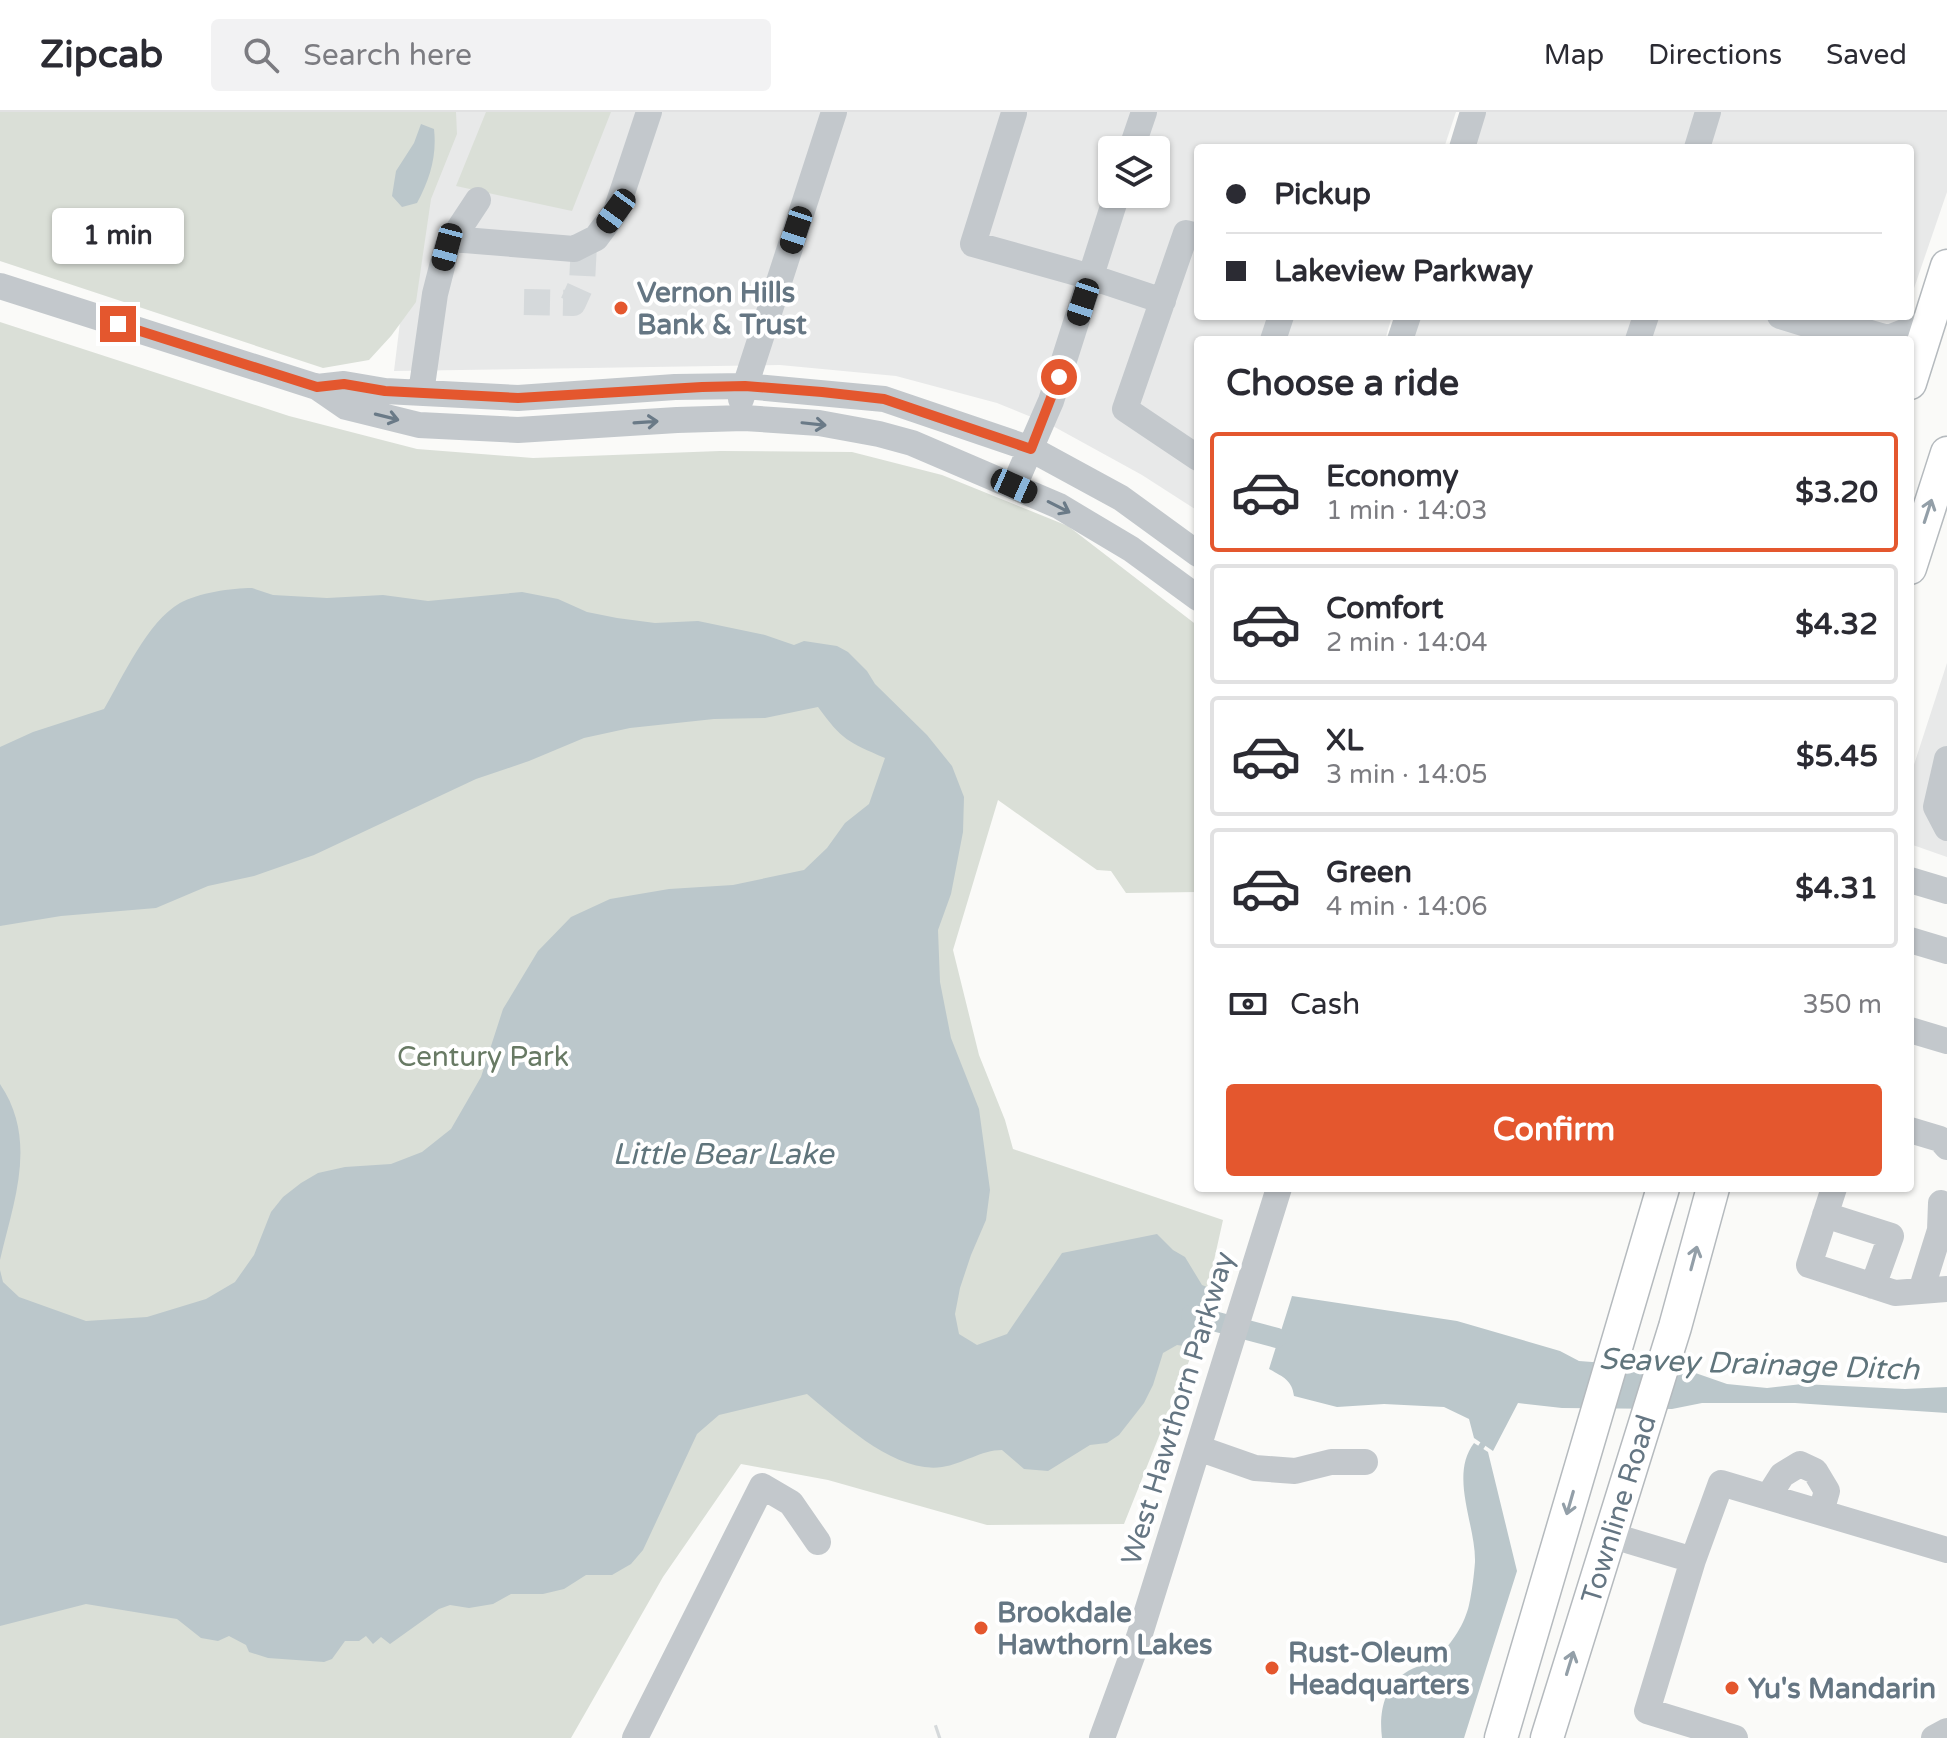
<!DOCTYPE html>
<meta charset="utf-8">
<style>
body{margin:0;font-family:"Varela Round",sans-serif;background:#f2f2f3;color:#2b2b33;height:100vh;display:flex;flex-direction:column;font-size:30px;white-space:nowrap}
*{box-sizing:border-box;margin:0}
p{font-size:26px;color:#7c7c81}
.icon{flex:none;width:44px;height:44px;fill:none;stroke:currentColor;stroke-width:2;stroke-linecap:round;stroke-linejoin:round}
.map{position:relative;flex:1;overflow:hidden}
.sheet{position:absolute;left:1194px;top:224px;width:720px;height:856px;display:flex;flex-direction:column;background:#fff;border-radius:8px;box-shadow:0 2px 6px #0004}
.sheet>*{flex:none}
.guide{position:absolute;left:1194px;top:32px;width:720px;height:176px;border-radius:8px;box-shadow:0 2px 6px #0004;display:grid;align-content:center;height:176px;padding:0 32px;background:#fff}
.buttons{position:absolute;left:1098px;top:24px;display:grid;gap:16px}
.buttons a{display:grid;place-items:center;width:72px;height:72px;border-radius:8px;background:#fff;box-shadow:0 2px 6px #0004;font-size:40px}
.end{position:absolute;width:36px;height:36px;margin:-18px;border:10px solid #e4572e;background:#fff;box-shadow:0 0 0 4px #fff}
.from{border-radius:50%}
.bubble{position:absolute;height:56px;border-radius:8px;background:#fff;box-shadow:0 2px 6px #0004;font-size:26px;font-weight:700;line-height:56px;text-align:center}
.car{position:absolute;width:24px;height:48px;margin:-24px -12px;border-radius:10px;box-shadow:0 0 6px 2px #0007;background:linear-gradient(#222 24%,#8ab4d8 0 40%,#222 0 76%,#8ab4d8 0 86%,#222 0)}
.guide b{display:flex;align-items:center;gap:28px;height:76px;font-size:30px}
.guide b+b{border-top:2px solid #e1e1e2}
.guide i{width:20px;height:20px;background:#2b2b33}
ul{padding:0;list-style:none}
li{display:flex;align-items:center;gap:24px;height:120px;margin:0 16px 12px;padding:0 16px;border:4px solid #e1e1e2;border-radius:8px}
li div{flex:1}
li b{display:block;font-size:30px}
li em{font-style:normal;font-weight:700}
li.active{border-color:#e4572e}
li>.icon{width:72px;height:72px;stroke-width:1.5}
h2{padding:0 32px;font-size:36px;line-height:96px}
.pay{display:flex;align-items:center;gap:20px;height:88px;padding:0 32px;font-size:30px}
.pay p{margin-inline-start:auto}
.cta{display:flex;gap:16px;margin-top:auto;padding:16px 32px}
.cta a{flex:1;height:92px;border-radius:8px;background:#e4572e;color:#fff;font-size:32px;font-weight:700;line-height:92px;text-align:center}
header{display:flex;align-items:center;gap:48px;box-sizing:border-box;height:112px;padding:0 40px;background:#fff;border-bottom:2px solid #e1e1e2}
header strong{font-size:38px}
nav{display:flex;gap:44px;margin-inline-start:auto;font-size:28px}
.search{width:560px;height:72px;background:#f2f2f3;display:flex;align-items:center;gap:20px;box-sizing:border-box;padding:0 28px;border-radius:8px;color:#7c7c81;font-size:30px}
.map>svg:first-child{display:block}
.built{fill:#e8e9e9;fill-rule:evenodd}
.green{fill:#dadfd7}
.water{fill:#bbc7cb}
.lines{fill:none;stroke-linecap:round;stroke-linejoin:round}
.stream{stroke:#bbc7cb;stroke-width:6}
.canal{stroke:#bbc7cb;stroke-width:20}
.minor-tunnel{stroke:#d5d9db;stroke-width:26;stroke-dasharray:26 13;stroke-linecap:butt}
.major-casing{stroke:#b5babe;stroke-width:35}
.minor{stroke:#c3c8cc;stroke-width:26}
.major{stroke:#fff;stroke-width:32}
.oneway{stroke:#6a7a87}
.oneway2{stroke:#939fa8}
.route{stroke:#e4572e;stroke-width:10}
.poi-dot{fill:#e4572e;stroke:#fff;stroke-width:3}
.labels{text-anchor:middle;stroke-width:8;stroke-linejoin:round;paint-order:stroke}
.poi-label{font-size:28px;font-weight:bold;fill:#657683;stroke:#fff;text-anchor:start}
.park-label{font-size:28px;fill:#687a64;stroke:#fff}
.street-label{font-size:28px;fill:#657683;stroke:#fff}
.water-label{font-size:30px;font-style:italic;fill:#60757c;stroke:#fff}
</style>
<header>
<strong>Zipcab</strong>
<div class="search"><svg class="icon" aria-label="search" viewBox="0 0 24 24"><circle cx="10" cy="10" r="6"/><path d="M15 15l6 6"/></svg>Search here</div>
<nav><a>Map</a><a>Directions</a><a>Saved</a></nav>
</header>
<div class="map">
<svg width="1947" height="1626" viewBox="0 0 1947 1626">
<rect width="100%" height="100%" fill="#fafaf8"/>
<!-- built -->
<path class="built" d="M426 0H1456L1444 36H1198V204H1392L1385 228H1198V399L1142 363 1051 313 997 291 896 264 780 253 394 259ZM1112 38H1156V82H1112Z
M1468 0H1947V80L1910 188V36H1457Z
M1402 204H1905L1896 228H1395Z
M1947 551V745L1910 732V665Z"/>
<!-- green -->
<path class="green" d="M0 0H456L457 22 431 87 416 190 391 224 369 248 323 256 0 149Z
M486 0H611L572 99 456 74Z
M0 210 289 304 417 337 533 346 720 339 852 340 942 363 1068 414 1198 514V780L1126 781 1111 759 1097 758 998 688 953 838 979 943 1005 1008 1013 1037 1223 1108 1195 1234 1124 1412 987 1413 828 1368 741 1352 663 1465 571 1626H0Z"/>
<!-- water -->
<path class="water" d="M421 12 434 17C437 44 430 67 417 91L402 95 392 84 396 59 414 31Z
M252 476 273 483 327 486 383 483 428 489 522 480 558 487 587 500 617 506 655 511 698 509 765 523 794 533 804 529 837 534 848 540 867 559 875 572 927 623 952 654 964 685 963 720 951 782 938 818 940 870 951 926 979 997 990 1078 986 1108 971 1143 960 1176 955 1202 959 1222 977 1233 1007 1222 1062 1141 1157 1122 1173 1138 1185 1145 1202 1173 1207 1175 1201 1202 1192 1199 1190 1207 1199 1211 1191 1235 1177 1233 1163 1241 1153 1273 1144 1291 1119 1323 1107 1331 1090 1333 1048 1359 1024 1357 1002 1338C981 1338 963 1352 942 1355 895 1362 841 1310 807 1282L719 1303 697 1322 643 1438 631 1452 612 1463H586L564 1477 543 1482H511L493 1492 469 1496 450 1493 439 1497 390 1532 381 1525 373 1532 366 1524 359 1529H345L332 1547 324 1550 268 1546 249 1540 246 1533 229 1524 218 1529 201 1526 177 1507 86 1492 0 1514V1158L3 1170 19 1185 86 1209 147 1205 206 1187 235 1170 254 1143 271 1100 283 1085 301 1071 318 1061 345 1055 391 1052 422 1040 451 1017 481 965 503 897 538 839 571 805 610 787 669 777 733 773 804 758 827 736 845 711 869 692 885 646C848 630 842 628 818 595L765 606 714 607 630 616 584 626 529 649 476 667 314 743 254 764 208 774 156 796 61 804 0 814V635L33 620 104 597C123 565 147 510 180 491 198 481 232 476 252 476Z
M0 972C38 1028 14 1088 0 1148Z
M1292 1184 1457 1209 1560 1239 1579 1249 1684 1257 1727 1272 1767 1276 1802 1272 1905 1277 1947 1275V1301L1795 1291H1702L1672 1297 1562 1296 1518 1291 1493 1339 1474 1326 1469 1307 1444 1295 1384 1292 1337 1295 1294 1284C1292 1268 1283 1265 1269 1257Z
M1474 1331 1488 1340 1517 1459 1464 1626H1382C1379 1602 1383 1576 1405 1561 1415 1554 1428 1552 1438 1544 1452 1532 1465 1511 1469 1493 1472 1479 1474 1463 1475 1450 1476 1413 1449 1364 1474 1331Z"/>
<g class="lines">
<!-- stream -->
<path class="stream" d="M1481 1335 1483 1332"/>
<!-- canal -->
<path class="canal" d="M1191 1203 1277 1226"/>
<!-- minor-tunnel -->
<path class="minor-tunnel" d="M524 190 573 191 582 171 584 132
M938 1626 941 1625"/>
<!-- major casing -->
<g class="major-casing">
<path id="major" d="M1910 271 1947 154
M1910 456 1947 341
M1501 1626 1663 1076
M1547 1626 1675 1215 1713 1076"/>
</g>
<!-- minor -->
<path class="minor" d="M1014 1 973 132 1091 165 1163 189
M1462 36 1473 0
M1697 36 1708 0
M1131 38 1144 0
M1198 124 1186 121 1125 297 1198 346
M452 127 574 137 596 126 616 99 649 0
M0 174 317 275 346 295 419 313 518 318 677 308 744 306 819 311 879 322 912 331 1059 394 1131 437 1198 486
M1780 204 1816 215
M1273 228 1281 204
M1400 228 1408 204
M1638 228 1646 204
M1826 228 1816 215 1832 210 1888 226 1929 210
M317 275 344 272 385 279 518 286 675 275 745 274 884 287 1031 337 1121 386 1198 442
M421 281 435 182 447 135 478 88
M741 287 834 0
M1014 374 1051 289 1117 82
M1947 647 1936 695 1947 716
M1910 768 1947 779
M1910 828 1947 839
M1910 918 1947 929
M1910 1018 1940 1027 1947 1035
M1834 1076 1809 1153 1895 1181 1947 1177
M1825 1103 1891 1124 1873 1174
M1921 1179 1940 1118 1941 1091
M1198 1336 1255 1356 1295 1359 1331 1350H1365
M1768 1385 1782 1363 1800 1352 1815 1359 1827 1379 1821 1400
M1610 1423 1693 1448
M635 1626 762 1374 791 1391 818 1430
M1102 1626 1139 1525 1279 1076
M1735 1626 1647 1599 1693 1448 1721 1371 1947 1438
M1934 1626 1947 1619"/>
<!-- major -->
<use href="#major" class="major"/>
</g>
<!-- one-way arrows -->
<defs><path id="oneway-shaft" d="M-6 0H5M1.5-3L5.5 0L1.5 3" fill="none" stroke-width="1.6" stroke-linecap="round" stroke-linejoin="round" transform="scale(2)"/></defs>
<g class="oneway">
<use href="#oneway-shaft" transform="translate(387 305) rotate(14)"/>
<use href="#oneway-shaft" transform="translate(646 310) rotate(-4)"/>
<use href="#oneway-shaft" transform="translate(814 312) rotate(6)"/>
<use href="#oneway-shaft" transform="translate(1059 395) rotate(27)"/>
</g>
<g class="oneway2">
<use href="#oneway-shaft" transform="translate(1928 399) rotate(-72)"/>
<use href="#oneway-shaft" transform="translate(1694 1146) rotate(-75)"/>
<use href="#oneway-shaft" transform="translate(1570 1391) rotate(106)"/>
<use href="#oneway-shaft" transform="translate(1570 1551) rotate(-73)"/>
</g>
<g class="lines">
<!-- route -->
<path class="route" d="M118 212 317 275 344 272 385 279 518 286 702 275 745 274 822 280 884 287 1031 337 1059 265"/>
</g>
<!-- markers -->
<g class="poi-dot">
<circle cx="621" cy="196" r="8"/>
<circle cx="981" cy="1516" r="8"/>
<circle cx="1272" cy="1556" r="8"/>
<circle cx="1732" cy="1576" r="8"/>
</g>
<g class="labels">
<!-- poi labels -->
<g class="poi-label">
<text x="637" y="190">Vernon Hills<tspan x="637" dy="32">Bank &amp; Trust</tspan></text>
<text x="997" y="1510">Brookdale<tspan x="997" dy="32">Hawthorn Lakes</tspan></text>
<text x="1288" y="1550">Rust-Oleum<tspan x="1288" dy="32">Headquarters</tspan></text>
<text x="1748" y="1586">Yu's Mandarin</text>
</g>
<!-- park labels -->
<g class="park-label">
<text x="483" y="954">Century Park</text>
</g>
<!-- street labels -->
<g class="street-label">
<text transform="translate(1177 1296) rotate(-73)" y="10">West Hawthorn Parkway</text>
<text transform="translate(1618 1397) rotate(-73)" y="10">Townline Road</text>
</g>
<!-- water labels -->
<g class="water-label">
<text x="723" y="1052">Little Bear Lake</text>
<text transform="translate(1759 1252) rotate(2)" y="10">Seavey Drainage Ditch</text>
</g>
</g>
</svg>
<div class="buttons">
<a><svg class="icon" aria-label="layers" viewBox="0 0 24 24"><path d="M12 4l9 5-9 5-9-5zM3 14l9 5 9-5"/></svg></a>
</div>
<i class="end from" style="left:1059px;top:265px"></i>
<i class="end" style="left:118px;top:212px"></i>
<div class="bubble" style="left:52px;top:96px;width:132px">1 min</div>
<i class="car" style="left:616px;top:99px;rotate:216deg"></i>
<i class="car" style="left:796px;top:118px;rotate:198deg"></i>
<i class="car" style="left:447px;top:135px;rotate:195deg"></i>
<i class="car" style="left:1083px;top:190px;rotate:198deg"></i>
<i class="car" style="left:1014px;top:374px;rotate:114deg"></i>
<div class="guide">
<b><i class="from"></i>Pickup</b>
<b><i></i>Lakeview Parkway</b>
</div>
<section class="sheet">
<h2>Choose a ride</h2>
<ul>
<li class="active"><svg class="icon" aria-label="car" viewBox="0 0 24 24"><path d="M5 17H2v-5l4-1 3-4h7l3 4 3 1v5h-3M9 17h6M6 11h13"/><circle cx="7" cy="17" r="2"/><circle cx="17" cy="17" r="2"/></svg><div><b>Economy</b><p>1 min · 14:03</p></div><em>$3.20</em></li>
<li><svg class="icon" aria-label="car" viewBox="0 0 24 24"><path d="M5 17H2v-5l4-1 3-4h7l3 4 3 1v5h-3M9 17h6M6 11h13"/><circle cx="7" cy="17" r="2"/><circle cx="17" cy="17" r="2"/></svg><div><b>Comfort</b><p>2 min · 14:04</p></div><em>$4.32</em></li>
<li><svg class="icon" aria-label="car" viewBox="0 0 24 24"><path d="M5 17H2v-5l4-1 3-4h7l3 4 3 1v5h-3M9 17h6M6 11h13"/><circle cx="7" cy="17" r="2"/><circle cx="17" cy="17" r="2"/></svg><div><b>XL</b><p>3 min · 14:05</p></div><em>$5.45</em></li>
<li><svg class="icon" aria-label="car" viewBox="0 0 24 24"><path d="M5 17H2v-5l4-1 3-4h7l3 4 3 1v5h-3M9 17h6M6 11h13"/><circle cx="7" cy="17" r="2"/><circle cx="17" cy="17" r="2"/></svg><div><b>Green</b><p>4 min · 14:06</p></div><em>$4.31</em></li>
</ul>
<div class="pay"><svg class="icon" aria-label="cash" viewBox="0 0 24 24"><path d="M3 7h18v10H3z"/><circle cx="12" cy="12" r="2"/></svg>Cash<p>350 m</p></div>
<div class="cta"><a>Confirm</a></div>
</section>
</div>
